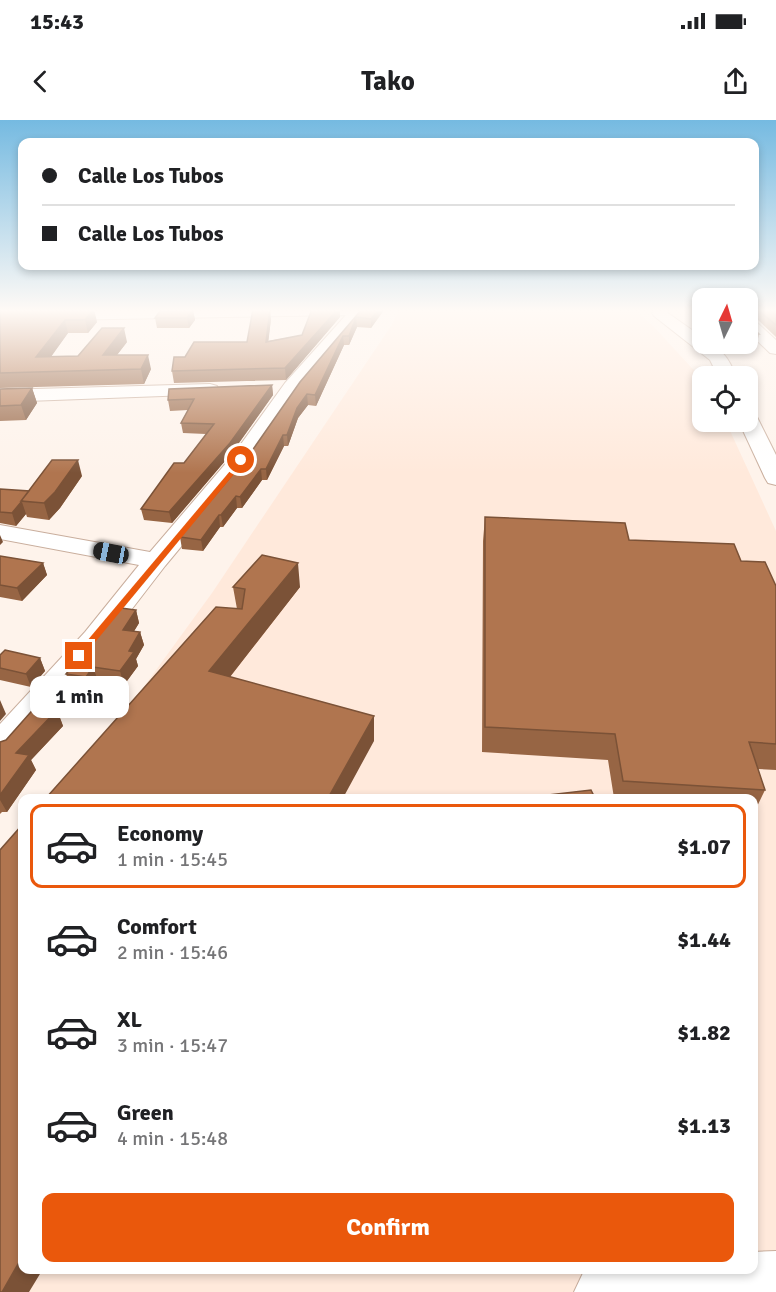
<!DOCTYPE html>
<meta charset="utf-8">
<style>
body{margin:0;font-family:Signika,sans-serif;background:#f2f2f2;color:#202124;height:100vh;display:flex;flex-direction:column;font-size:22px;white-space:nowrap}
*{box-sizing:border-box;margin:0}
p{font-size:20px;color:#757577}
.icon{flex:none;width:33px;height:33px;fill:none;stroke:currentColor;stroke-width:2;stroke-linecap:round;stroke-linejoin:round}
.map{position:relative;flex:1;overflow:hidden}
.side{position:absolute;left:18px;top:674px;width:740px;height:480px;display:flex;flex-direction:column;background:#fff;border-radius:12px;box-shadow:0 3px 9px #0003}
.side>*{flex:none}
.banner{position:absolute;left:18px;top:18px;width:741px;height:132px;border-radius:12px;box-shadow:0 3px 9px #0003;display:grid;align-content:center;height:132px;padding:0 24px;background:#fff}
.needle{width:39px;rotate:5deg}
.fabs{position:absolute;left:692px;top:168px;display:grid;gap:12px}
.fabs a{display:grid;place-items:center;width:66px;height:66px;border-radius:12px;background:#fff;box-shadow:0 3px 9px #0003;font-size:30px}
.end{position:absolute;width:27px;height:27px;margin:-14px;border:8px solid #ea580c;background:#fff;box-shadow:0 0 0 3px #fff}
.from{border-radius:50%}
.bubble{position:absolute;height:42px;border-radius:12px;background:#fff;box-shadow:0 3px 9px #0003;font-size:20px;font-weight:700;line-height:42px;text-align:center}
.car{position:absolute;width:18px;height:36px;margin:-18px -9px;border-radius:8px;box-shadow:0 0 4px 2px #0007;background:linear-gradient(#222 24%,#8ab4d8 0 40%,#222 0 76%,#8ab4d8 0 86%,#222 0)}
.banner b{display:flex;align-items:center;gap:21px;height:57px;font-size:22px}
.banner b+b{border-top:2px solid #e0e0e0}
.banner i{width:15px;height:15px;background:#202124}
ul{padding:10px 0 0;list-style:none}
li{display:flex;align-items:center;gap:18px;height:84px;margin:0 12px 9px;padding:0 12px;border:3px solid transparent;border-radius:12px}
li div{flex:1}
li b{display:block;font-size:22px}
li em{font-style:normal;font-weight:700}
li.active{border-color:#ea580c}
li>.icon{width:54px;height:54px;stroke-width:1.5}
.primary-button{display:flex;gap:12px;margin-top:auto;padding:12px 24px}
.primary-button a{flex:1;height:69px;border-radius:12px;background:#ea580c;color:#fff;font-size:24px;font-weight:700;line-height:69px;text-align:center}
.status{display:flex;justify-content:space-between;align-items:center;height:42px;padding:0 30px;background:#fff;direction:ltr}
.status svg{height:16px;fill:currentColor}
header{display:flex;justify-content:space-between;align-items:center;height:78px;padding:0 24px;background:#fff;font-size:27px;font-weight:700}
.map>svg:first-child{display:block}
.built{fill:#ffe9db}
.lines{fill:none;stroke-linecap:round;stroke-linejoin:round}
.minor-casing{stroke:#c9ae9d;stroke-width:2}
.minor{fill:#fff;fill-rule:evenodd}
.wall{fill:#976544}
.shaded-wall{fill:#7b5237}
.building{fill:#b0754f;stroke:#7b5237;stroke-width:1.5}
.route{fill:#ea580c}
</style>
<div class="status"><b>15:43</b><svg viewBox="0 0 49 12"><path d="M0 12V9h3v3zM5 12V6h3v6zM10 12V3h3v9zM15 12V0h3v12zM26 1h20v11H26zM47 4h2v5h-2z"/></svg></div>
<header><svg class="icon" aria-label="back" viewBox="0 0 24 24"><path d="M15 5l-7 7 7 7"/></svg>Tako<svg class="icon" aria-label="share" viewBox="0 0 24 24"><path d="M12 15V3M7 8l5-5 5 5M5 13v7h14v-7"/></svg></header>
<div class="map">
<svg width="776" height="1172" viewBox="0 0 776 1172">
<rect width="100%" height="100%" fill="#fef3eb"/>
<!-- built -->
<path class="built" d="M400 189H633L653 206 702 259V302H726L776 411V1172H0V765L22 1149H753V678H63L212 473 391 206Z"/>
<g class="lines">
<!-- minor casing -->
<g class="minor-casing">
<path id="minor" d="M153 189H367L299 271 249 345 165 446 105 524 12 634 0 637V604L85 512 139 445 0 419V405L150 432 233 335 285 263 346 195 0 201V191Z
M662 189 702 217V224C721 224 730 241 736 256H718L710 240 654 196 652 193 654 190Z
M747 197 753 199 776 220V234L770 233 747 211Z
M210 264 217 266 219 270 217 274 0 282V270Z
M747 291 754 293 757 297 776 335V365L768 363 765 358 739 302H747Z
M776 1131V1172H574L583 1153 588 1149H753V1132Z"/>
</g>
<!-- minor -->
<use href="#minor" class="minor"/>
</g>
<!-- wall -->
<path class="wall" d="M362 189H393V190H384L371 208 357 207 349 225H344L316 286 308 285 298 298 288 326H284L267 360H262L242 388H237L223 407H220L203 431 182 429 180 417 249 335Z
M696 189H702V193H698Z
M747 189H776V217L755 197 748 195 747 202 759 214 757 223H747Z
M0 190 97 202 88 213H68L51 236H78L127 222 117 235 151 249 144 264 0 268Z
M193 190 195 200 189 208H157L155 198Z
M340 197 286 260 174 263 172 251 185 237 247 222 271 199 268 221 302 215Z
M272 265 273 275 231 334 172 403 144 400 141 389 184 343 206 314 183 313 181 303 188 290 170 291 168 280Z
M32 268 37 283 26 300 0 301V269Z
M82 356 60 388 49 400 27 397 26 394 16 406 0 403V369L29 371Z
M485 397 629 420 741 441 776 466V650L758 649 765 670 753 695V678H614L608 640 482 632 483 421Z
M0 436 43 443 47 455 22 481 0 477Z
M233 467H300L230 557 374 621 46 678 237 489Z
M136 490 139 503 134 511 140 512 144 525 136 539 138 546 124 565 98 561 91 570 71 567 66 554Z
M0 535 40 538 45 551 31 567 0 560Z
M57 590 63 606 31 640 36 650 7 692H2L0 694V622L6 620Z"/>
<!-- shaded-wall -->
<path class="shaded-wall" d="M94 189 97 202 88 213 85 200Z
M270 189 271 199 267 233 266 222Z
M338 189H340V197L286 260 285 248Z
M379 189H384V190L371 208V199Z
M193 190 195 200 189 208 187 198Z
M356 197 357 207 349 225V216Z
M65 200 68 213 41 251 36 237Z
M124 208 127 222 106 249 103 235Z
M343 216 344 225 316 286 315 275Z
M148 235 151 249 144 264 141 249Z
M272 265 273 275 231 334 172 403 169 392Z
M32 268 37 283 26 300 21 285Z
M307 274 308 285 298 298 288 326 287 315 297 288Z
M283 315 284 326 267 360 266 349Z
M78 340 82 356 60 388 49 400 44 383Z
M261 349 262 360 242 388 240 377Z
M236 376 237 388 223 407 221 395Z
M22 382 26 394 16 406 12 393Z
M219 395 220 407 203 431 201 420Z
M0 415 3 422 0 425Z
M43 443 47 455 22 481 17 468Z
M298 443 300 467 214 577 209 551Z
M136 490 139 503 127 523 123 510Z
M140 512 144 525 136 539 138 546 124 565 120 551 129 531Z
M40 538 45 551 31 567 26 554Z
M93 547 98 561 91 570 86 557Z
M0 580 6 594 0 601Z
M57 590 63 606 31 640 36 650 7 692 0 680V675L16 633Z
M374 596V621L343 678H328Z
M22 1137V1149H43L29 1172H2Z"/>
<!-- building -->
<path class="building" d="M94 189 85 200H65L36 237 78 236 102 208H124L103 235H148L141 249 0 253V190Z
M253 189H270L266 222 302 215 312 189H338L285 248 172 251 174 237H185L194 222H247Z
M362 189H379L371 199 356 197 349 216H343L315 275 307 274 297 288 287 315H283L266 349H261L240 377 236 376 221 395H219L201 420 180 417 249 335 300 262Z
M747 189V202L759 214H747Z
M757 189H776V205Z
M193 190 187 198H155L160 191Z
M272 265 230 323 169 392 141 389 174 343H184L214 304 181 303 194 279 168 280 169 269Z
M32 268 21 285 0 286V269Z
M52 340H78L55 372 44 383 21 381Z
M0 369 29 371 21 381H22L12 393 0 392Z
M485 397 625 403 629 420 734 424 741 441 765 442 776 466V624L749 622 765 670 623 661 615 614 485 607Z
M262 435 298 443 209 551 374 596 328 678H46L216 487 242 489 245 469 233 467Z
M0 436 43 443 17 468 0 465Z
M121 488 136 490 123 510 140 512 129 531 134 532 120 551 93 547 86 557 66 554Z
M5 530 40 538 26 554 0 548V535Z
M37 585 57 590 16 633 29 635 0 675V622L6 620Z
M591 670 595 678H522Z
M22 705V1137L2 1172H0V730Z"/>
<!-- sky -->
<linearGradient id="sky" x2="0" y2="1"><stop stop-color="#75bae1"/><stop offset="0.54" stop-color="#fffaf6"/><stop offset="1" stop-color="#fffaf6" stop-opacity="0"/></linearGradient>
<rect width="776" height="353" fill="url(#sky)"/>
<!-- route -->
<path class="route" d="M241 338 244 342 82 538H76V534Z"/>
</svg>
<div class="fabs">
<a><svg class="needle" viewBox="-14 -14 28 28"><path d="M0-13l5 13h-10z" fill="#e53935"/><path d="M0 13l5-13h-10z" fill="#757577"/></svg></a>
<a><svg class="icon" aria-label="locate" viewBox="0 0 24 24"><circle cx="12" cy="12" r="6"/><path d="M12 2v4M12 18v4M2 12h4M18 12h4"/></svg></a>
</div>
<i class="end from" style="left:241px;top:340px"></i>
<i class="end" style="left:79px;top:536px"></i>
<div class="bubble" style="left:30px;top:556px;width:99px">1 min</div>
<i class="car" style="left:111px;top:433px;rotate:281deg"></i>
<div class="banner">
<b><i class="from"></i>Calle Los Tubos</b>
<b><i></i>Calle Los Tubos</b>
</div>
<section class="side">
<ul>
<li class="active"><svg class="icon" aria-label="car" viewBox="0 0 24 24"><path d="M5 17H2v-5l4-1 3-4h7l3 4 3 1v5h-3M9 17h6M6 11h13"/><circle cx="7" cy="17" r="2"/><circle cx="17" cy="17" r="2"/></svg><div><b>Economy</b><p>1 min · 15:45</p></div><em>$1.07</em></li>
<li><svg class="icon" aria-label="car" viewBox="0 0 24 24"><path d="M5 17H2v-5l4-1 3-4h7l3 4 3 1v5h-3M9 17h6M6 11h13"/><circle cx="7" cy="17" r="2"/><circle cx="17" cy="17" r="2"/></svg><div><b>Comfort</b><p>2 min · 15:46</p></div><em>$1.44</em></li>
<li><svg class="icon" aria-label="car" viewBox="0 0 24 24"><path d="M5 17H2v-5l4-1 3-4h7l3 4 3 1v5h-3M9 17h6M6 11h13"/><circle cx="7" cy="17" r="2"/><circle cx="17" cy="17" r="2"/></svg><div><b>XL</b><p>3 min · 15:47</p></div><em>$1.82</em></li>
<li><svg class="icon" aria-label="car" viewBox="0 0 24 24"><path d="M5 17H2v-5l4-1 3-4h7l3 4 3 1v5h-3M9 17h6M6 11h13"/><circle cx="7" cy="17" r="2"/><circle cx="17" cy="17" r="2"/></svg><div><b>Green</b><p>4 min · 15:48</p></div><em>$1.13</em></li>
</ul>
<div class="primary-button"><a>Confirm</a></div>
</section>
</div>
